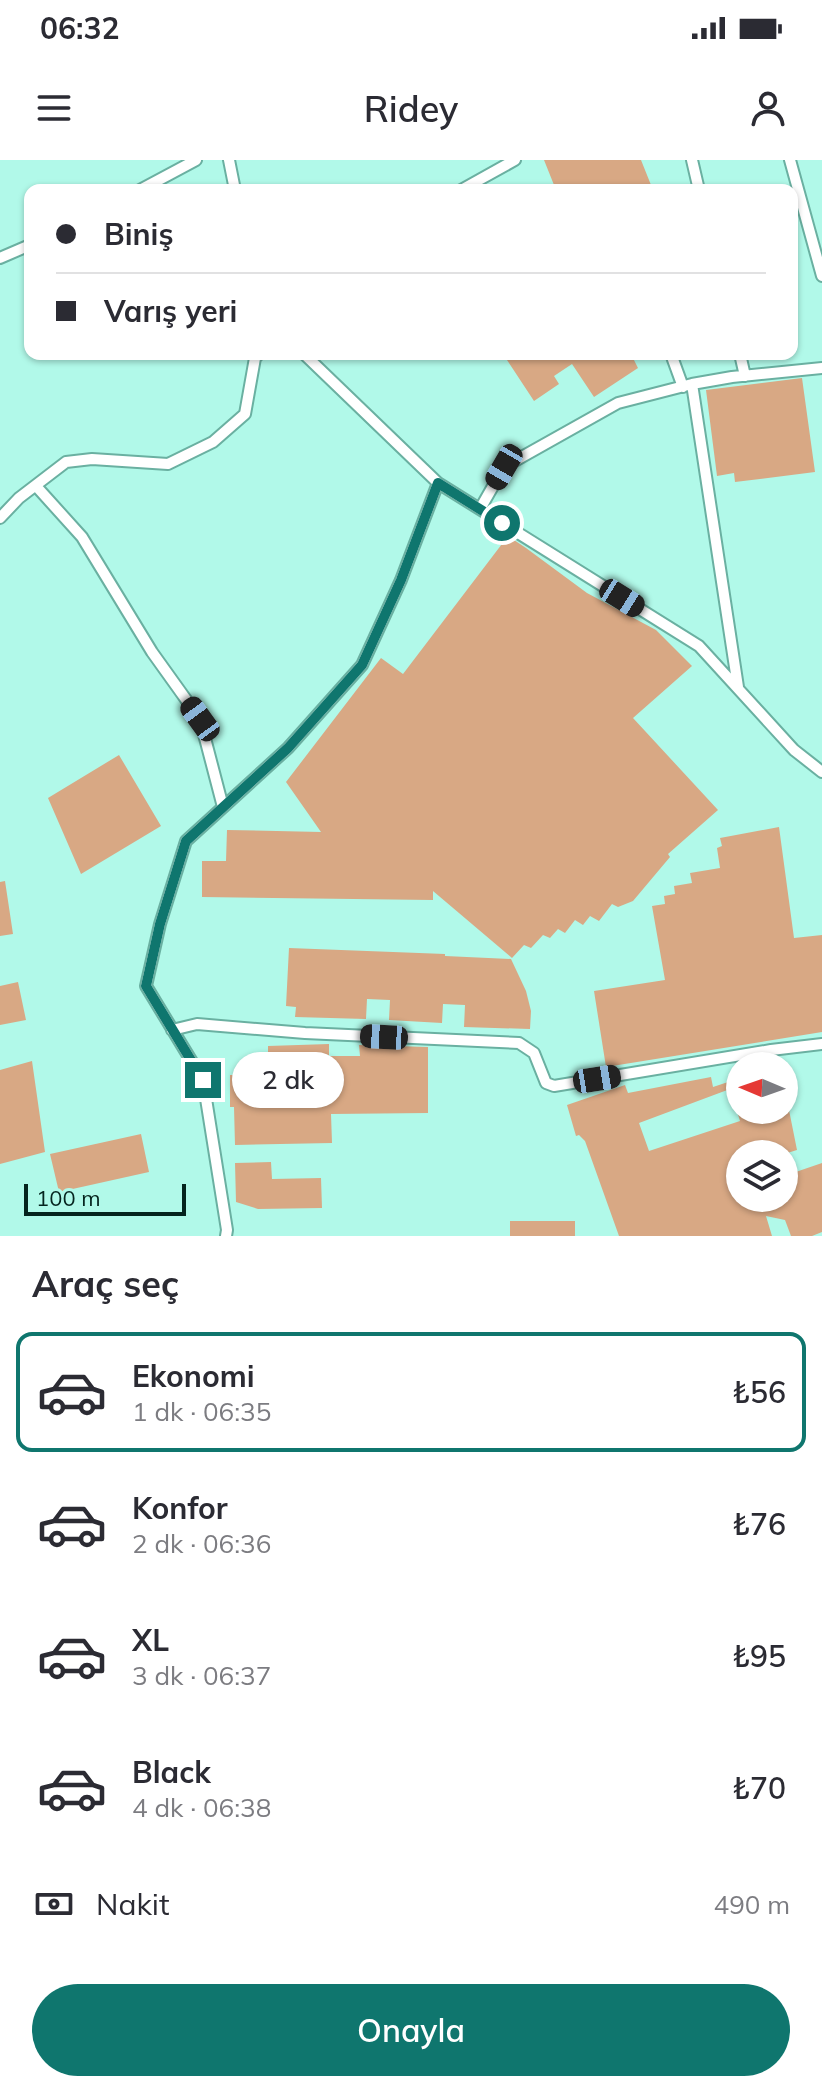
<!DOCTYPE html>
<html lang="tr">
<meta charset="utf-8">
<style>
body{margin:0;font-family:Mulish,sans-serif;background:#f7f7f7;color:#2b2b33;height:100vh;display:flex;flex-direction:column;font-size:30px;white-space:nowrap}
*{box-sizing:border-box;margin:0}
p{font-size:26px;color:#7c7c81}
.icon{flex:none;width:44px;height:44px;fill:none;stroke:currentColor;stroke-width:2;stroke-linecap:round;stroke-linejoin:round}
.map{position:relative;height:1076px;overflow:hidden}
.drawer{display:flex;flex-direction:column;background:#fff;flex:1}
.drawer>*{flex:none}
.hud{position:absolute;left:24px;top:24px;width:774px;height:176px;border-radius:16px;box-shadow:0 2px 6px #0004;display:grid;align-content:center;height:176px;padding:0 32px;background:#fff}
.needle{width:52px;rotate:272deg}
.fabs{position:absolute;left:726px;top:892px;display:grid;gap:16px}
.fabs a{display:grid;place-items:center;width:72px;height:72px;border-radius:50%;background:#fff;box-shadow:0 2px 6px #0004;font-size:40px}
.scale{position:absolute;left:24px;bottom:20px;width:162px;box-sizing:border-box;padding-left:8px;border:4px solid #05241e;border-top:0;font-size:22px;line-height:28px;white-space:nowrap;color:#05241e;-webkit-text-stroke:6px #b1f9e9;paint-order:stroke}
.end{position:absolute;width:36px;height:36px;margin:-18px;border:10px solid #0f766e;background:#fff;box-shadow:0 0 0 4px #fff}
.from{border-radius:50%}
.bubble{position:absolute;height:56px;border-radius:28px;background:#fff;box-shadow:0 2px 6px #0004;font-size:26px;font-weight:600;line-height:56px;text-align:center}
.car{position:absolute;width:24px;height:48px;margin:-24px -12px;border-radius:10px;box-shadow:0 0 6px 2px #0007;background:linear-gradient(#222 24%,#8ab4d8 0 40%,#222 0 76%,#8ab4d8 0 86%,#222 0)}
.hud b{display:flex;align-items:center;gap:28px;height:76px;font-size:30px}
.hud b+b{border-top:2px solid #e1e1e2}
.hud i{width:20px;height:20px;background:#2b2b33}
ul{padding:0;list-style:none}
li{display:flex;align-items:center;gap:24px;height:120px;margin:0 16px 12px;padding:0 16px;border:4px solid transparent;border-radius:16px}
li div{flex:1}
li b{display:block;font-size:30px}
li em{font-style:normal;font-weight:600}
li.active{border-color:#0f766e}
li>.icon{width:72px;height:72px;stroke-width:1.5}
h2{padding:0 32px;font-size:36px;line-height:96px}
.pay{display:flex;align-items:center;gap:20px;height:88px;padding:0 32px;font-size:30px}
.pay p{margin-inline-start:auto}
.primary-button{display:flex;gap:16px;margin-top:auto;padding:16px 32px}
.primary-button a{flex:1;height:92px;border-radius:48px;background:#0f766e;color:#fff;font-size:32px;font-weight:600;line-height:92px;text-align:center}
.status{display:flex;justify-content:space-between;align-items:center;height:56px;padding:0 40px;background:#fff;direction:ltr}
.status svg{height:22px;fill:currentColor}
header{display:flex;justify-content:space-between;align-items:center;height:104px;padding:0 32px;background:#fff;font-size:36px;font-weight:600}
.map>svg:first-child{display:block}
.building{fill:#d8a884;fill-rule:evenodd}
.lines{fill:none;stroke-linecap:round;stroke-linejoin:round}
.street-casing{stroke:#6ab0a1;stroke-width:14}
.street{stroke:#fff;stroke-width:10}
.route{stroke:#0f766e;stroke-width:10}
</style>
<div class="status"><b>06:32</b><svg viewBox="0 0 49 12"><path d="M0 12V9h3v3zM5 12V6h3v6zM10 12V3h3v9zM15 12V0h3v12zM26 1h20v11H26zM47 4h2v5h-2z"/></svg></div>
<header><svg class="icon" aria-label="menu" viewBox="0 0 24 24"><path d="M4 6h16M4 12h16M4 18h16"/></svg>Ridey<svg class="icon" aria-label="person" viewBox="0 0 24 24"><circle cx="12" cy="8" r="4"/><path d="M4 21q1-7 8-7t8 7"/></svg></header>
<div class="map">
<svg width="822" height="1076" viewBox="0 0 822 1076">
<rect width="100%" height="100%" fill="#b1f9e9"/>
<!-- building -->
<path class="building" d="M544 0H641L653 30H556Z
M503 194H631L638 208 594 237 572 204 554 216 559 224 534 241Z
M802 218 815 312 735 322 734 313 717 316 706 230Z
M508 376 526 388 587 433 656 470 692 506 633 558 718 650 668 694 670 697 633 741 618 747 612 744 599 761 590 756 583 765 575 760 565 773 558 769 550 778 543 775 531 788 524 785 512 798 433 731V740L202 737V701H226L227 670 321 672 286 622 381 498 403 514Z
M119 595 161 666 81 714 48 638Z
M779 667 794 778 822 775V872L606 907 594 831 665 820 652 746 665 744 664 736 675 734 674 726 692 723 690 713 720 708 717 688 722 686 720 678Z
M5 721 13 774 0 776V722Z
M289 788 445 794V796L511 799 526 831 531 851 530 869 464 867 465 845 443 844 442 863 389 860 390 840 367 839 366 859 295 857 296 847 286 846Z
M18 822 26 860 0 865V826Z
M329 884V896H360L359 885 428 887V953L331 954 332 983 235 985 234 947H230V915H268V886Z
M32 901 45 992 0 1004V910Z
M711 917 713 927 740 918V950H789L797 990 784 994H740V1038H784V1016L822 1003V1072L812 1076H791L785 1060 766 1056 772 1076H619L585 981 579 975 576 976 567 945 625 925 628 933ZM730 929 740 961 649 991 639 963Z
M141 974 149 1012 59 1032 50 994Z
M271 1002 272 1019 321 1018 322 1048 258 1049 236 1042 235 1003Z
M510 1061H575V1076H510Z"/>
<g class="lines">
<!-- street casing -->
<g class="street-casing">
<path id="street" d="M229 0 235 30
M692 0 699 30
M790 0 822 116
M140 30 196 0
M461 30 515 0
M0 98 30 85
M304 194 438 323
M671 194 683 227
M740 194 745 216
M692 224 738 527
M36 326 82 377 152 492 200 559 223 647
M480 349 504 307 618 243 692 224 732 217 822 208
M0 358 19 338 66 302 92 299 168 304 213 282 245 254 255 198 259 194
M172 870 197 864 305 873 519 883 534 893 546 923 554 926 771 890 822 884
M226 1076 227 1070 203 920 146 826 160 764 186 681 288 588 362 505 401 420 438 323 699 486 794 590 822 612"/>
</g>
<!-- street -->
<use href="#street" class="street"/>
</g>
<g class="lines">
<!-- route -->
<path class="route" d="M203 920 146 826 160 764 186 681 288 588 362 505 401 420 438 323 502 363"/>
</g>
</svg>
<div class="fabs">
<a><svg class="needle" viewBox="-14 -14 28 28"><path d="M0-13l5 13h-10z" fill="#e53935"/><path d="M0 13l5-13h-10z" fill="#7c7c81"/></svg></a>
<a><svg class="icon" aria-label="layers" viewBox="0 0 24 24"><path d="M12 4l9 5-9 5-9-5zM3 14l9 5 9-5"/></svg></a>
</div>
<div class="scale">100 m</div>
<i class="end from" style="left:502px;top:363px"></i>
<i class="end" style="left:203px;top:920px"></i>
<div class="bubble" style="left:232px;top:892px;width:112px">2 dk</div>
<i class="car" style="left:504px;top:307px;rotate:210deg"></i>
<i class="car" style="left:622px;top:438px;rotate:122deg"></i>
<i class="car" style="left:200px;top:559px;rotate:324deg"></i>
<i class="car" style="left:384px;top:877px;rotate:273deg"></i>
<i class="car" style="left:597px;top:919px;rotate:81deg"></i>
<div class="hud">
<b><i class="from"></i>Biniş</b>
<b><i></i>Varış yeri</b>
</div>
</div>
<section class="drawer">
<h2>Araç seç</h2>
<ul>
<li class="active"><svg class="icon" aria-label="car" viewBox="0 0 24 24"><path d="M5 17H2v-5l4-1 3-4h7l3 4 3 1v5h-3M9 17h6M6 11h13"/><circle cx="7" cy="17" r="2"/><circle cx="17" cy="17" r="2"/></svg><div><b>Ekonomi</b><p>1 dk · 06:35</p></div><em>₺56</em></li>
<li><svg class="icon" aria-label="car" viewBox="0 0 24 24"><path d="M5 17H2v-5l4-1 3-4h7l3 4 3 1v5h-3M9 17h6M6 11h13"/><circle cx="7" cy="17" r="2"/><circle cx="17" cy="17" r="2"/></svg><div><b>Konfor</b><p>2 dk · 06:36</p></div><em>₺76</em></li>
<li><svg class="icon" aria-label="car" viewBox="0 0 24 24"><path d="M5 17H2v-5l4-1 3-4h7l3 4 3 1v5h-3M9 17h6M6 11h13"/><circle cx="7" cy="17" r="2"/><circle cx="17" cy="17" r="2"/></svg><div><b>XL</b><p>3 dk · 06:37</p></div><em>₺95</em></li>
<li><svg class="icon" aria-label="car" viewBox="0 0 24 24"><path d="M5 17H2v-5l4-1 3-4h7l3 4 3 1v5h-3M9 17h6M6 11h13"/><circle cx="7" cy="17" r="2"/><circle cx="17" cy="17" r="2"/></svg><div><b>Black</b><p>4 dk · 06:38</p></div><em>₺70</em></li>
</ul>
<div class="pay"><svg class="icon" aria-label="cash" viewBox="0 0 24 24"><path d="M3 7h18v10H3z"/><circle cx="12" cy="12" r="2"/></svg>Nakit<p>490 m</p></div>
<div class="primary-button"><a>Onayla</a></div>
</section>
